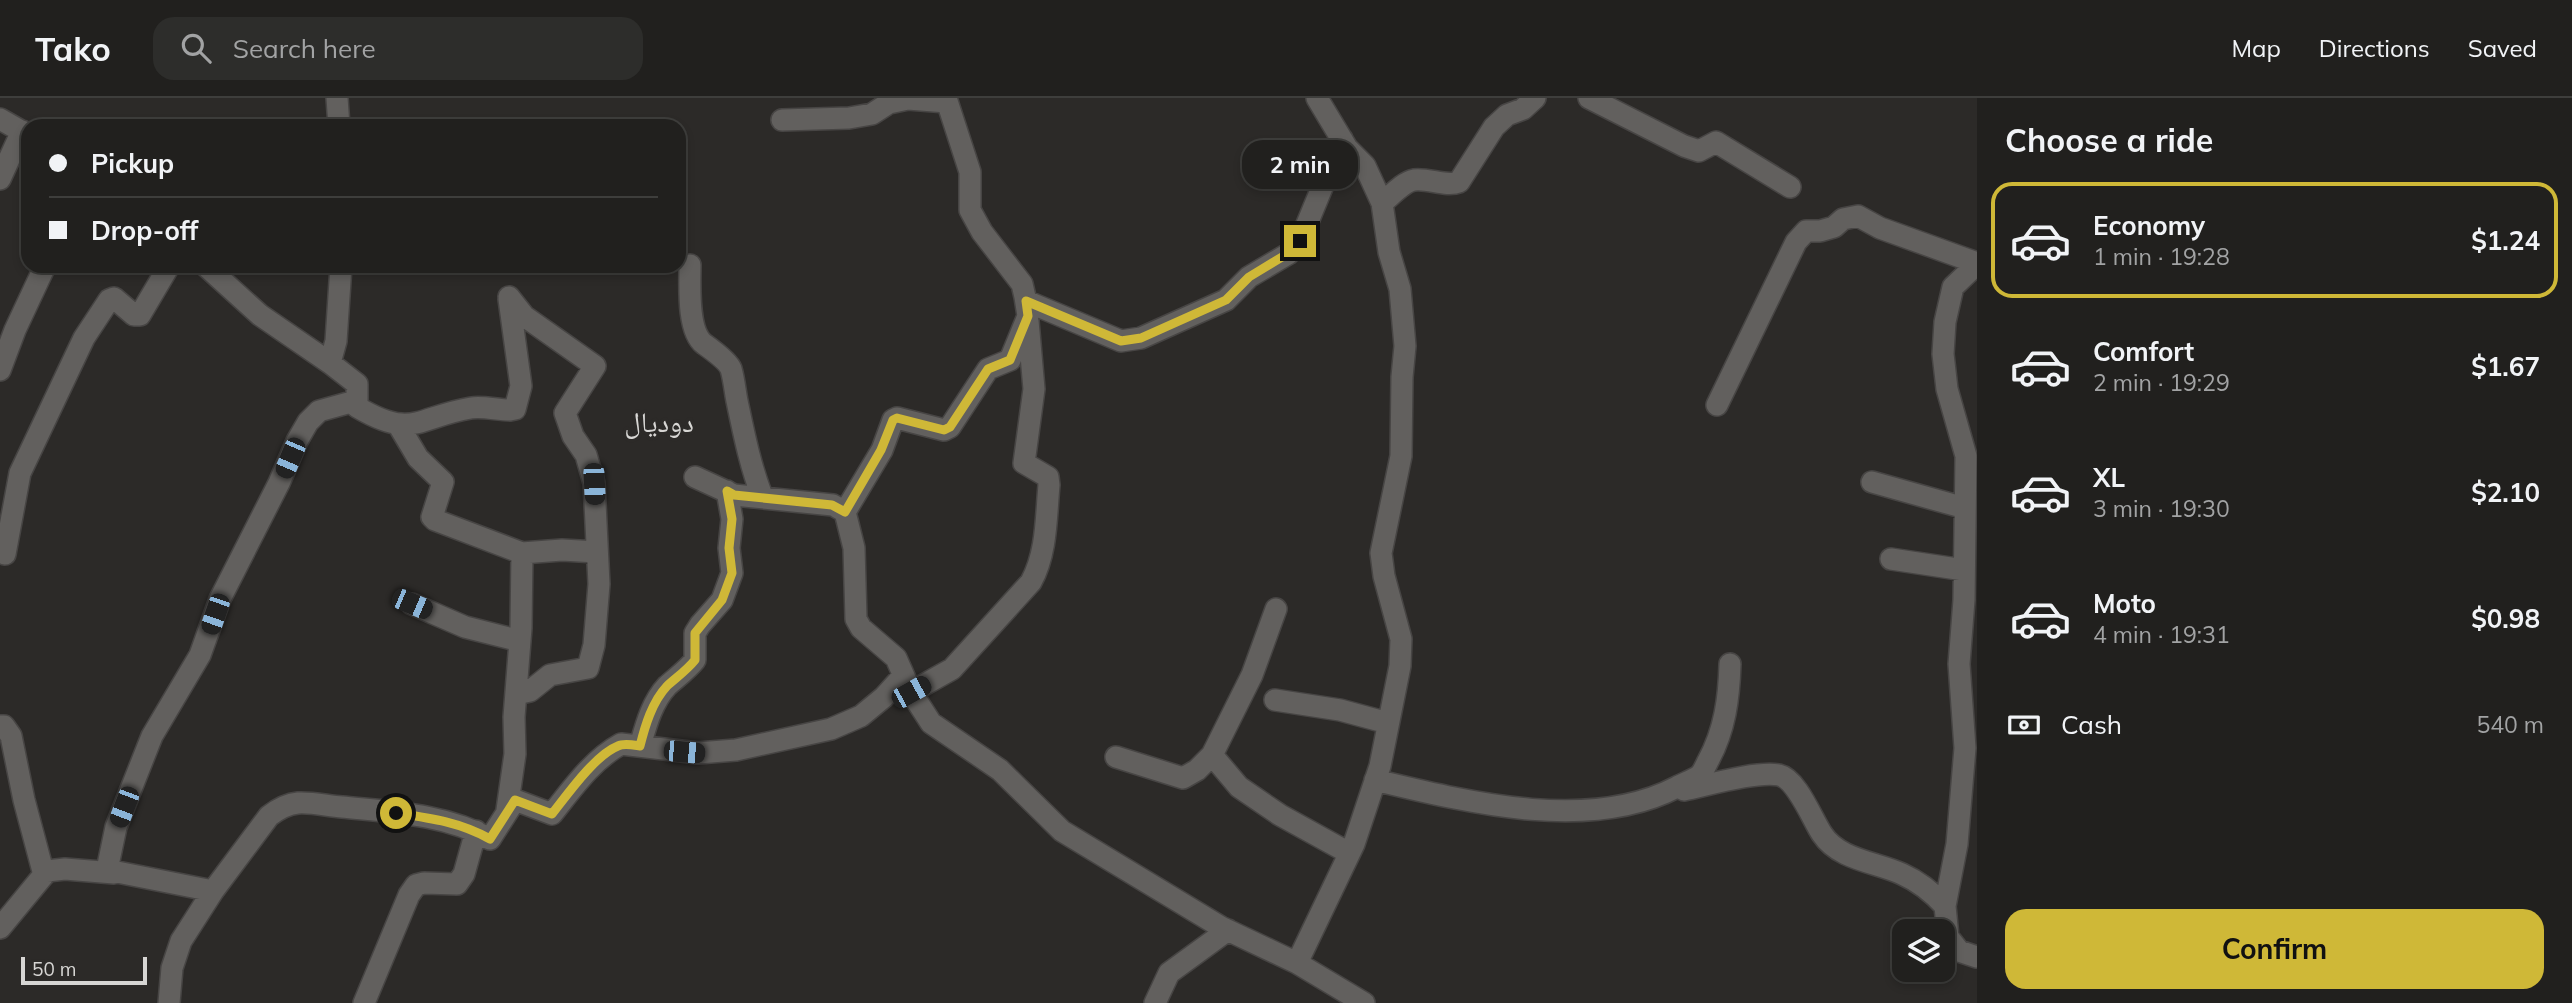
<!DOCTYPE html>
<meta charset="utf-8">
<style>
body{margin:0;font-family:Mulish,"Noto Naskh Arabic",sans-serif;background:#2d2d2b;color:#f1f3f6;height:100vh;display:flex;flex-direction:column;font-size:26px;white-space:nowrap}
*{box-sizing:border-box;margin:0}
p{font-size:23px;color:#a2a3a4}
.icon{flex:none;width:38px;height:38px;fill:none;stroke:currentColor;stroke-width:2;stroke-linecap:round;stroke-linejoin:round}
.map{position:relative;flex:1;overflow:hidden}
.panel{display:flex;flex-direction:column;background:#21201e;width:595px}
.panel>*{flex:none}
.hud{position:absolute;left:21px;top:21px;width:665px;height:154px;border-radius:21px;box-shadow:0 4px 10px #0003,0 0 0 2px #3e3e3c;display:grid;align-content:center;height:154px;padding:0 28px;background:#21201e}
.buttons{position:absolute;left:1892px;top:821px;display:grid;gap:14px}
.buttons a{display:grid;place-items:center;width:63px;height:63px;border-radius:14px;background:#21201e;box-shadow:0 4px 10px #0003,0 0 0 2px #3e3e3c;font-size:35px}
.scale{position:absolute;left:21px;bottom:18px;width:126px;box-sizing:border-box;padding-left:7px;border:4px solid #d7d6d4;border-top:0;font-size:19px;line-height:24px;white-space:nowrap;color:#d7d6d4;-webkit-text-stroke:5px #2c2a28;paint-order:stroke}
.end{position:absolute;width:32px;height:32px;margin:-16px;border:9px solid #cfb837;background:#111;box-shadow:0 0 0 4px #111}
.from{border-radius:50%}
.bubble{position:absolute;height:49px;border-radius:21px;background:#21201e;box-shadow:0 4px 10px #0003,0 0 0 2px #3e3e3c;font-size:23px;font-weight:700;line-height:49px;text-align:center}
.car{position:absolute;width:21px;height:42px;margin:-21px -10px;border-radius:9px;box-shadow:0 0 5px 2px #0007;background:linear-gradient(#222 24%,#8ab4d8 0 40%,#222 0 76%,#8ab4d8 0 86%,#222 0)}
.hud b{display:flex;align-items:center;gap:24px;height:66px;font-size:26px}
.hud b+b{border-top:2px solid #3e3e3c}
.hud i{width:18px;height:18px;background:#f1f3f6}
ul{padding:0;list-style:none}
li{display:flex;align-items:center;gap:21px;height:116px;margin:0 14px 10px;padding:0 14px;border:4px solid transparent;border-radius:21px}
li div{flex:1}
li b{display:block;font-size:26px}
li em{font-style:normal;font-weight:700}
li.current{border-color:#cfb837}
li>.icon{width:63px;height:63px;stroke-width:1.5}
h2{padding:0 28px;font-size:32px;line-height:84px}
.pay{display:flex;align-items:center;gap:18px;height:77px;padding:0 28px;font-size:26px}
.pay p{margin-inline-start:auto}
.cta{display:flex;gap:14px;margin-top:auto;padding:14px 28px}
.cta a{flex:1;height:80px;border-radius:21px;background:#cfb837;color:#111;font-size:28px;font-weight:700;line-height:80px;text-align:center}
header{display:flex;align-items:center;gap:42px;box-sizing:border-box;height:98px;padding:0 35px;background:#21201e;border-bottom:2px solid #3e3e3c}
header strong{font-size:33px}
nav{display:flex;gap:38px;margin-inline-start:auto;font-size:24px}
.search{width:490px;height:63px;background:#2d2d2b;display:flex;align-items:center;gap:18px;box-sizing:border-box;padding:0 24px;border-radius:21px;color:#a2a3a4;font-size:26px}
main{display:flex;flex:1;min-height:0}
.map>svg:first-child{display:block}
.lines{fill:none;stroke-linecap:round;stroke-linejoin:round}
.minor-casing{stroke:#474544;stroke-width:24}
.minor{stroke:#62605e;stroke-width:21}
.route{stroke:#cfb837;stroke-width:9}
.labels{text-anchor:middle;stroke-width:7;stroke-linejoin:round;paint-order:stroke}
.quarter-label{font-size:28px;fill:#d7d6d4;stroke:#2c2a28}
</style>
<header>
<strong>Tako</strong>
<div class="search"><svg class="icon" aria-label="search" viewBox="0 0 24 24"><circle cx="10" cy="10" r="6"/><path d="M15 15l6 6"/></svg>Search here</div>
<nav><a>Map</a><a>Directions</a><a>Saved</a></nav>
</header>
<main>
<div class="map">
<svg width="1977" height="905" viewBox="0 0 1977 905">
<rect width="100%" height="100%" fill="#2c2a28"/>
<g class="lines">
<!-- minor casing -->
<g class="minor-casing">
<path id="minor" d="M337 0 339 28
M1589 0 1684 48 1699 53 1716 44 1790 89
M0 21 28 37
M782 22 849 20 872 16 889 5 908 1 947 4
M0 81 22 33
M1382 105C1391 98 1403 84 1414 82 1429 80 1446 89 1459 84L1494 29 1507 17 1523 11 1535 0
M1977 166 1953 189 1945 224 1943 256 1947 291 1966 358 1964 502 1959 566 1965 650 1957 746 1945 808 1948 839 1959 853 1977 859
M690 167C690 187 687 233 704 246 711 251 728 263 731 271 734 281 735 293 737 303 744 336 750 367 762 398
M206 168 260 217 330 265 357 286V309C413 342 417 319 471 310 483 308 497 312 510 312L515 311 521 288 509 201
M509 199 524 218 595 268 565 315 573 338 586 357 594 385 599 486 594 547 588 570 550 577 530 593 516 596
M1026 203 1121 243 1141 240 1226 202 1249 179 1288 156 1300 143 1342 41
M330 265 336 243 341 168
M0 272 15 232 45 168
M1717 307 1796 144 1806 133H1820L1834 129 1843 121 1858 118 1880 130 1977 165
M399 328 418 360 443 384 432 419 435 422 522 455 521 530 514 619 515 656 507 712
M695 379 734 397 833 407 845 414 854 450 856 521 861 530 896 560 911 594 931 625 1000 672 1062 733 1221 829 1297 865 1364 905
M1872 384 1965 410
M845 414 882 352 893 322 897 320 944 332 950 329 988 271 1010 262 1028 218 1025 199 1022 186 982 134 970 112V74L946 0
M522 455 562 452 597 454
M5 456 20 375 84 240 109 202 114 200 134 217H140L169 168
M1891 461 1964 472
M412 506 465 529 520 543
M911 594 952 571 1031 484C1047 455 1046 419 1049 387L1048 379 1024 365 1034 291 1028 223
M1275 602 1340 612 1388 625
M0 628H4L11 638 24 702 44 777
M640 648C646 627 652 604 667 588 677 579 687 572 695 562V535L700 527 722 502 732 475 729 450 732 421 727 393
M1212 657 1239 689 1280 717 1349 755
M1116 659 1183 680 1197 672 1212 657 1252 577 1276 511
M1375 682C1467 704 1589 735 1677 689 1684 685 1694 682 1700 677 1703 674 1706 667 1708 663 1725 632 1729 600 1730 566
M1684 692C1708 687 1756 673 1779 677 1797 681 1812 721 1822 736 1839 762 1876 764 1902 776 1920 784 1932 794 1945 808
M213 793 107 772 116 729 152 638 200 557 220 501 279 385 297 343 308 324 319 313 355 303
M0 830 47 773 65 771 114 775
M1297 865 1354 746 1380 668 1400 568 1401 541 1384 478 1381 455 1401 358 1402 279 1405 248 1400 191 1389 154 1382 105 1365 68 1347 50 1317 0
M169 905 172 870 181 843 213 793 269 718C278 711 287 706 298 705 312 704 328 708 342 709 392 714 446 716 490 741L515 702 552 716C572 691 592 662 621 646L698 655 736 652 831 631 861 618 884 599 903 578
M364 905 409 797 416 787 424 785 457 786 464 776 476 733
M1155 905 1169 875 1228 832"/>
</g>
<!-- minor -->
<use href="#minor" class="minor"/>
</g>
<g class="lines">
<!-- route -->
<path class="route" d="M396 715C430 720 460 724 490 741L515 702 552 716C567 697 595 657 618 648 624 645 633 647 640 648 645 628 652 604 667 588 677 579 687 572 695 562V535L722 502 732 475 729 450 732 421 727 393 734 397 832 407 845 414 881 352 893 322 897 320 944 332 950 329 988 271 1010 262 1028 218 1026 203 1121 243 1141 240 1226 202 1249 179 1287 156 1300 143"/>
</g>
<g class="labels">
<!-- quarter labels -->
<g class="quarter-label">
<text x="659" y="334">دودیال</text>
</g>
</g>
</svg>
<div class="buttons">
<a><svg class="icon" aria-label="layers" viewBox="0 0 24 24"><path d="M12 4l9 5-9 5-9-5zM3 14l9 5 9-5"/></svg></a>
</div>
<div class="scale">50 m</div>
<i class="end from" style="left:396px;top:715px"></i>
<i class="end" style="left:1300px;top:143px"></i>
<div class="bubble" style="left:1242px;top:42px;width:116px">2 min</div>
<i class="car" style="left:290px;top:360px;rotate:203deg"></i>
<i class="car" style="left:594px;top:386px;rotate:177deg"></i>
<i class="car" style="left:412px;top:506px;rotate:113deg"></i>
<i class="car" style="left:215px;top:516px;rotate:199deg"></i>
<i class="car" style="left:911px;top:594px;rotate:61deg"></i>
<i class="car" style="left:684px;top:654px;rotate:95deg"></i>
<i class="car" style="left:124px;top:709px;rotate:201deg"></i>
<div class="hud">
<b><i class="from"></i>Pickup</b>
<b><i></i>Drop-off</b>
</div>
</div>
<section class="panel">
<h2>Choose a ride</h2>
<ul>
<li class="current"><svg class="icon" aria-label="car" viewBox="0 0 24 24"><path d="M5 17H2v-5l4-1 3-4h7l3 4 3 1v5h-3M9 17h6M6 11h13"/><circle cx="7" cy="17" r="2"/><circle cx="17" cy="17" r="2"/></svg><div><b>Economy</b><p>1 min · 19:28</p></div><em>$1.24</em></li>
<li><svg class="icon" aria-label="car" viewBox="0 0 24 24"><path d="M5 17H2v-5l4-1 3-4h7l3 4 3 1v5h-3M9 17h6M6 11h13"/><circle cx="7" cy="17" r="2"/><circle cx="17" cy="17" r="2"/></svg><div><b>Comfort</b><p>2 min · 19:29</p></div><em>$1.67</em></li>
<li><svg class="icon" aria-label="car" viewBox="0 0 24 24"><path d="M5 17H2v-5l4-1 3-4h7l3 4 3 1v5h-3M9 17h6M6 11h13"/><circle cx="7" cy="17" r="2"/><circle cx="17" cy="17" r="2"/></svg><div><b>XL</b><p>3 min · 19:30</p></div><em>$2.10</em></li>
<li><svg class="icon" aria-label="car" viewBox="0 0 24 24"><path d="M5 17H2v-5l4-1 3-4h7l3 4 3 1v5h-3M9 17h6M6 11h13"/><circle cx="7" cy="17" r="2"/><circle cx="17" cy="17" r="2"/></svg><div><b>Moto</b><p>4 min · 19:31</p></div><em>$0.98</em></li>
</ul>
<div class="pay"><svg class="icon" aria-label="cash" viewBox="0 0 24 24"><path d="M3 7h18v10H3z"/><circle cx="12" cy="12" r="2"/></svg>Cash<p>540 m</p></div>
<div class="cta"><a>Confirm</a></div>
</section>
</main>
